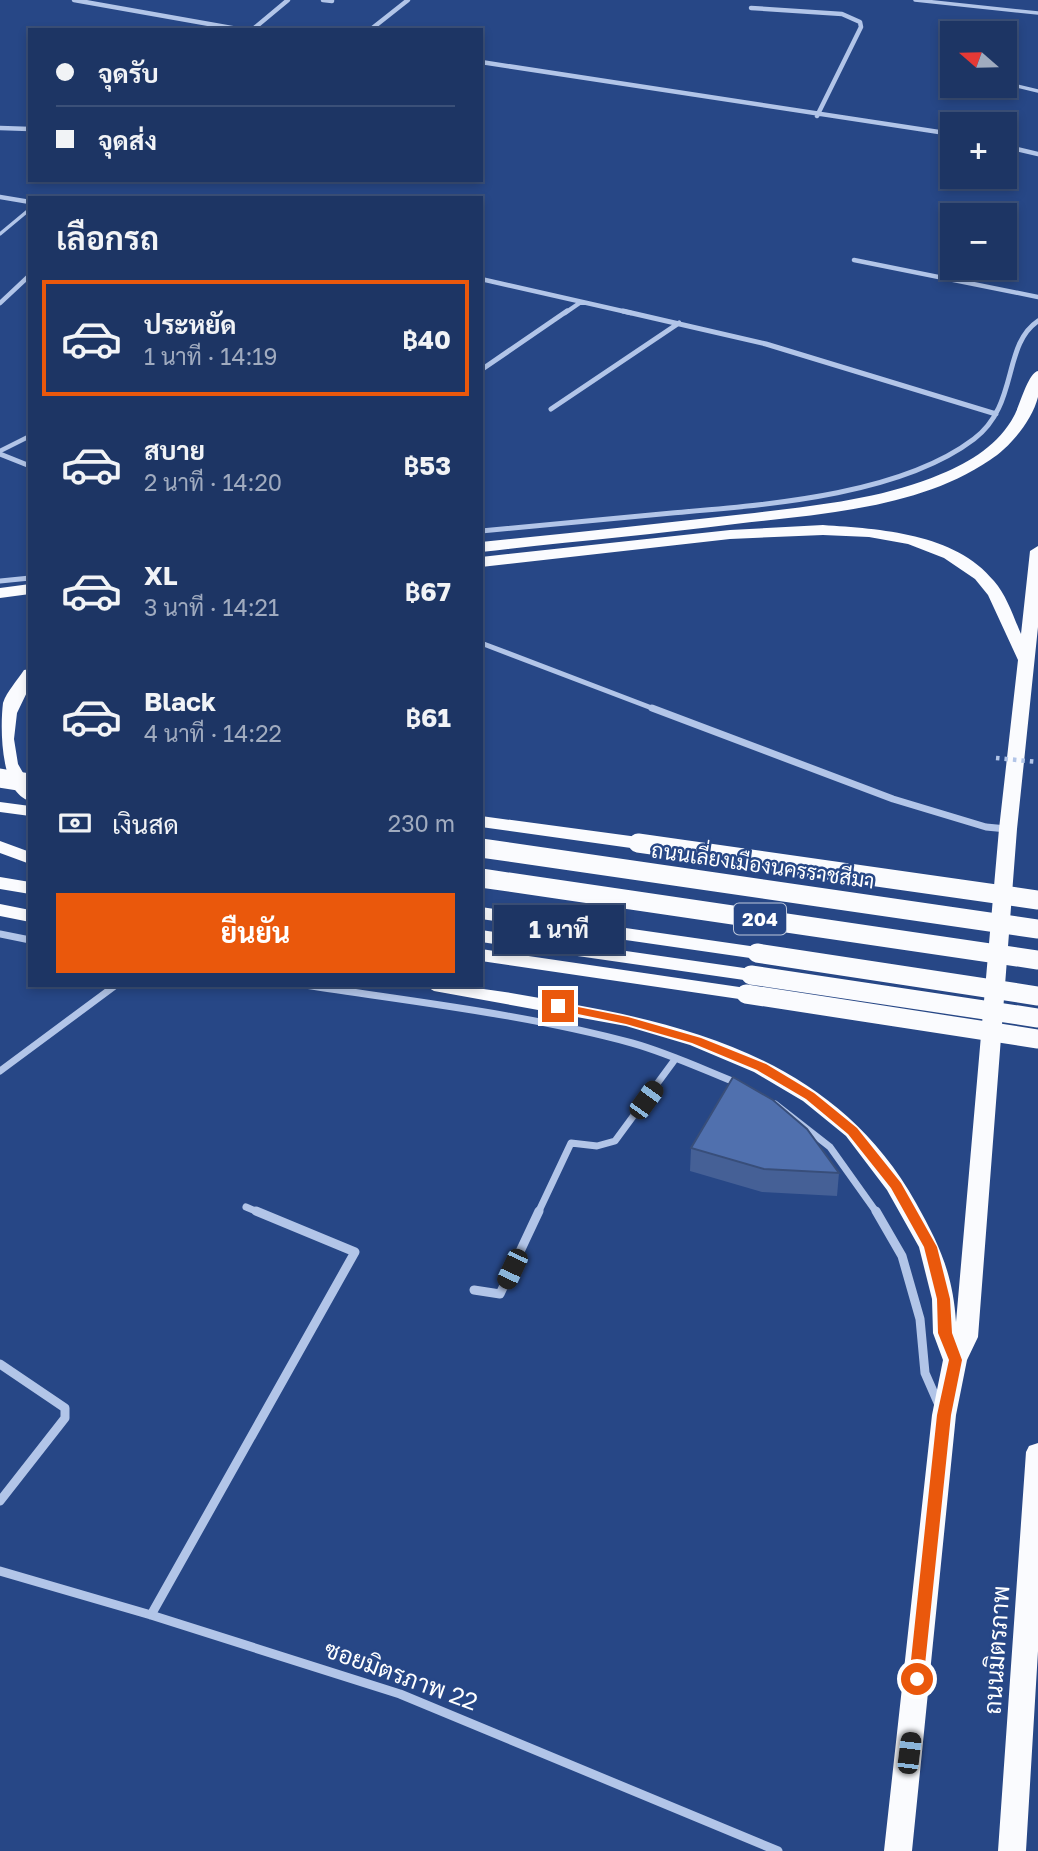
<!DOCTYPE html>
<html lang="th">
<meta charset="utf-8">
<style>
body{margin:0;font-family:"Golos Text",Sarabun,sans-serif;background:#2a406d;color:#f1f3f6;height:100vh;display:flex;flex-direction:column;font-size:26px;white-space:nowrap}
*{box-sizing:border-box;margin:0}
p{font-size:23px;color:#a0abbf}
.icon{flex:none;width:38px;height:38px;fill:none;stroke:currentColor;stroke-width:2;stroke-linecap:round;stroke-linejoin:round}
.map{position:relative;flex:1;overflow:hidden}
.panel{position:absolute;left:28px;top:196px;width:455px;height:791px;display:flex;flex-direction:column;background:#1d3564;border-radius:0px;box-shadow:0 4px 10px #0003,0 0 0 2px #3b5078}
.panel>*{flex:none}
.top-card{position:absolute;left:28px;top:28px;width:455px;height:154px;border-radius:0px;box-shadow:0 4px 10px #0003,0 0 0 2px #3b5078;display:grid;align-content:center;height:154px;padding:0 28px;background:#1d3564}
.needle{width:46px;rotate:290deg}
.controls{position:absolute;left:940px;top:21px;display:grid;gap:14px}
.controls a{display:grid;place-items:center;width:77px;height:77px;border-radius:0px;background:#1d3564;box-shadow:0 4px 10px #0003,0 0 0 2px #3b5078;font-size:35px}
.end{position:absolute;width:32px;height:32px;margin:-16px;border:9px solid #ea580c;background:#fff;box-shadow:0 0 0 4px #fff}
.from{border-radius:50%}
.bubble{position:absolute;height:49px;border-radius:0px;background:#1d3564;box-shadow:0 4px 10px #0003,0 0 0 2px #3b5078;font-size:23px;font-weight:700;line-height:49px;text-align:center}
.car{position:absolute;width:21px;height:42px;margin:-21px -10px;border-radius:9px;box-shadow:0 0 5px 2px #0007;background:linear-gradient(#222 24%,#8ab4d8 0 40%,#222 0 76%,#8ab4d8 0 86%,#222 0)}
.top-card b{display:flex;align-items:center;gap:24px;height:66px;font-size:26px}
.top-card b+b{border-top:2px solid #3b5078}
.top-card i{width:18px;height:18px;background:#f1f3f6}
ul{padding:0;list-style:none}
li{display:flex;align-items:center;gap:21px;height:116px;margin:0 14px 10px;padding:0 14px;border:4px solid transparent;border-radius:0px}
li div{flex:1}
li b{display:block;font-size:26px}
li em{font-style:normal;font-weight:700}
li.on{border-color:#ea580c}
li>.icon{width:63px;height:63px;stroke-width:1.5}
h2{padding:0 28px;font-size:32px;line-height:84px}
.pay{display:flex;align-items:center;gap:18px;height:77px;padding:0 28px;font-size:26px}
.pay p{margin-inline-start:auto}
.action{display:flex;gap:14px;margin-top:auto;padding:14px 28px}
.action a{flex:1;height:80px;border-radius:0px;background:#ea580c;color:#fff;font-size:28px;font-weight:700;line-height:80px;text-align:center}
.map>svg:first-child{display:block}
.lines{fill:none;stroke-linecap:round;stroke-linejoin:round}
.service-far1{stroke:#b2c5e8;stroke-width:3.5}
.service{stroke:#b2c5e8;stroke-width:4.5}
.minor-far3{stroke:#b2c5e8;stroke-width:4.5}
.minor-far2{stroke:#b2c5e8;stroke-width:5}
.minor-far1{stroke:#b2c5e8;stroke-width:7}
.minor{stroke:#b2c5e8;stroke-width:9}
.trunk{fill:#fafbfe;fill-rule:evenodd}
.path-bridge{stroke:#b2c5e8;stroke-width:4.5;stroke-dasharray:3.5 5;stroke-linecap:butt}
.trunk-bridge{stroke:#fafbfe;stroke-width:19}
.wall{fill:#456096}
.building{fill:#5070ae;stroke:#384e7a;stroke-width:2}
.route{fill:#ea580c}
.labels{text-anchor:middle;stroke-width:5;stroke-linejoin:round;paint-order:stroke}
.shield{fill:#274786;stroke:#bec8db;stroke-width:2}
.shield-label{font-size:19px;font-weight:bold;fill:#fff}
.street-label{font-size:21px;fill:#fff;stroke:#274786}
.near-street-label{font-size:24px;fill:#fff;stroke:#274786}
</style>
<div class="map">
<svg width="1038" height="1851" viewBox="0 0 1038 1851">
<rect width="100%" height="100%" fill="#274786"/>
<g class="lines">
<!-- service-far1 -->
<path class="service-far1" d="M915 0 1038 13
M1004 83 1038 91
M0 234 30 209"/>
<!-- service -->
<path class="service" d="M0 451 30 436"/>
<!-- minor-far3 -->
<path class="minor-far3" d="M74 0 243 30
M323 0 332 1
M751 8 842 14 860 22 861 27 817 116
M252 30 288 0
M370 30 408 0
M481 62 952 134
M0 128 30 129
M1004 146 1038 154
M0 197 30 202
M854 260 1038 297
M481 279 631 313
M0 303 30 275
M565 313 581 302"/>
<!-- minor-far2 -->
<path class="minor-far2" d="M623 311 766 344 996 414
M481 370 567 311
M551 409 679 323
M0 454 30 466
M481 531C545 525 608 519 672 513 763 505 899 496 974 439 1019 405 1002 345 1038 321
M0 581 30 578
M481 643 657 710"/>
<!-- minor-far1 -->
<path class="minor-far1" d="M652 708 893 799 986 827 1007 829
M0 934 30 940
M305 985C414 1002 525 1014 632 1043 668 1053 702 1069 737 1083
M0 1071 116 985
M775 1104 830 1147 877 1213
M246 1207 260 1213
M538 1213 571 1143 597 1146 615 1141 676 1058"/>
<!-- minor -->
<path class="minor" d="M876 1211 902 1256 920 1319 925 1373 939 1405
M474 1290 500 1294 539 1211
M0 1364 65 1408V1418L0 1501
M0 1571 151 1615 400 1694 778 1851
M151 1615 355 1252 256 1211"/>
<!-- trunk -->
<path class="trunk" d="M1038 371C1038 379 1038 389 1038 397 1032 421 1010 447 990 460 918 509 819 514 735 524 650 535 566 542 481 552V542C569 533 657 524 745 514 811 506 880 500 941 474 971 462 999 444 1014 416 1020 405 1028 373 1038 371Z
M823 525C880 529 955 533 994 581 1007 596 1013 616 1021 634L1030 551 1038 546V627L1017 829 978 1337 967 1360 956 1415 912 1851H884L932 1415 943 1360 933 1333 932 1299 919 1247 887 1190 846 1136 803 1101 754 1072 690 1045 626 1026 434 991 424 985C474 985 518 994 566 1003 708 1028 841 1069 916 1203 939 1244 953 1274 956 1322L999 829 1018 660 988 595 975 579 944 558 908 544 869 537 823 535 730 539 481 567V557L730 530Z
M30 584V594L0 598V588Z
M30 669V686L17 713 14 739 18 764 30 785V801C0 793 0 728 3 703 7 691 17 681 24 670Z
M0 802 30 806V816L0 812Z
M481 816 638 837 647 843 638 849 481 827Z
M0 841 30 852V864L0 853Z
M0 877 30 882V894L0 889Z
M0 904 30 910V922L0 916Z
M481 907 757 947 764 949 767 953 764 957 757 959 481 919Z
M481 930 751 969 758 971 761 975 758 979 751 981 481 942Z
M481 949 746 988 753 990 756 994 753 998 746 1000 481 961Z
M1038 1443V1651L1026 1851H998L1026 1452 1029 1446Z"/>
<!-- path-bridge -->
<path class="path-bridge" d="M996 758 1038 762"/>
<!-- trunk-bridge -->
<path class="trunk-bridge" d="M0 778 30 783
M638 843 1038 900
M481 848 1038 929
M481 878 1038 960
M757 953 1038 996
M751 975 1038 1018
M746 994 1038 1039"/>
</g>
<!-- wall -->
<path class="wall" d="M691 1148 839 1173 837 1196 762 1192 690 1171Z"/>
<!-- building -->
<path class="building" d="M733 1077 773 1100 807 1129 839 1173 764 1169 691 1148Z"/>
<!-- route -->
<path class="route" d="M558 1003 628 1017 701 1038 766 1064 814 1093 857 1128 901 1183 937 1247 950 1299 952 1333 962 1360 951 1415 923 1684H912L909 1679 937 1415 949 1360 938 1333 937 1299 924 1247 891 1188 848 1134 806 1099 757 1070 692 1043 626 1024 554 1009V1004Z"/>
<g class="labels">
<!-- shield labels -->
<rect class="shield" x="734" y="903.5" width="52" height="31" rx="5"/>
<g class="shield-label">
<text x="760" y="926">204</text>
</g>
<!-- street labels -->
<g class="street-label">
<text transform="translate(763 866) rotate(8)" y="7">ถนนเลี่ยงเมืองนครราชสีมา</text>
</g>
<!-- near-street labels -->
<g class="near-street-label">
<text transform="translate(997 1650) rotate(-86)" y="8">ถนนมิตรภาพ</text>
<text transform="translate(401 1676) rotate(20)" y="8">ซอยมิตรภาพ 22</text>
</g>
</g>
</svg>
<div class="controls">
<a><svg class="needle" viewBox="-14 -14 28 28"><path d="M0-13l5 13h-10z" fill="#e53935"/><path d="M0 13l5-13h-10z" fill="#a0abbf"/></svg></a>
<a>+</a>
<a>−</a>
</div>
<i class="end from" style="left:917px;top:1679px"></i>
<i class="end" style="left:558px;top:1006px"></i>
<div class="bubble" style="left:494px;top:905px;width:130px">1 นาที</div>
<i class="car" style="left:646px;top:1100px;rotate:36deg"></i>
<i class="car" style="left:512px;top:1269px;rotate:205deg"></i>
<i class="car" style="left:909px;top:1753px;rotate:7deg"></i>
<div class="top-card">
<b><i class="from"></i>จุดรับ</b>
<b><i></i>จุดส่ง</b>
</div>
<section class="panel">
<h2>เลือกรถ</h2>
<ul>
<li class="on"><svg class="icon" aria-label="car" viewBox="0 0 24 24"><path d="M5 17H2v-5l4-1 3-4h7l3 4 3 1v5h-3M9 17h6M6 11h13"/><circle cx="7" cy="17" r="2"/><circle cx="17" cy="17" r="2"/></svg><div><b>ประหยัด</b><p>1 นาที · 14:19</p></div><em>฿40</em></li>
<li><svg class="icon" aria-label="car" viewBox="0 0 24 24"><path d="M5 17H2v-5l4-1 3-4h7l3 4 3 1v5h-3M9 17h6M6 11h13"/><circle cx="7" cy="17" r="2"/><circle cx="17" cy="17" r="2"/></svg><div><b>สบาย</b><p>2 นาที · 14:20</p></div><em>฿53</em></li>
<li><svg class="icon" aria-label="car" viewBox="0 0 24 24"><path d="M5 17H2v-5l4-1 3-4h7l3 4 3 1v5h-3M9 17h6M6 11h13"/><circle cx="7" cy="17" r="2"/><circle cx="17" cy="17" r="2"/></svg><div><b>XL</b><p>3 นาที · 14:21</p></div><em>฿67</em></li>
<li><svg class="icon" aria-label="car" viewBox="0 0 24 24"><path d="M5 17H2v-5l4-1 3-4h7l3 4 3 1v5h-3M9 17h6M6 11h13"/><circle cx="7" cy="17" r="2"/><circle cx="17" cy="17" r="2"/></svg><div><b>Black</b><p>4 นาที · 14:22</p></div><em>฿61</em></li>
</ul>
<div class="pay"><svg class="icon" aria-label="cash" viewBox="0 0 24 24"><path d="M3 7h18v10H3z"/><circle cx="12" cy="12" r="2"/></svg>เงินสด<p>230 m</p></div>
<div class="action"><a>ยืนยัน</a></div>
</section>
</div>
